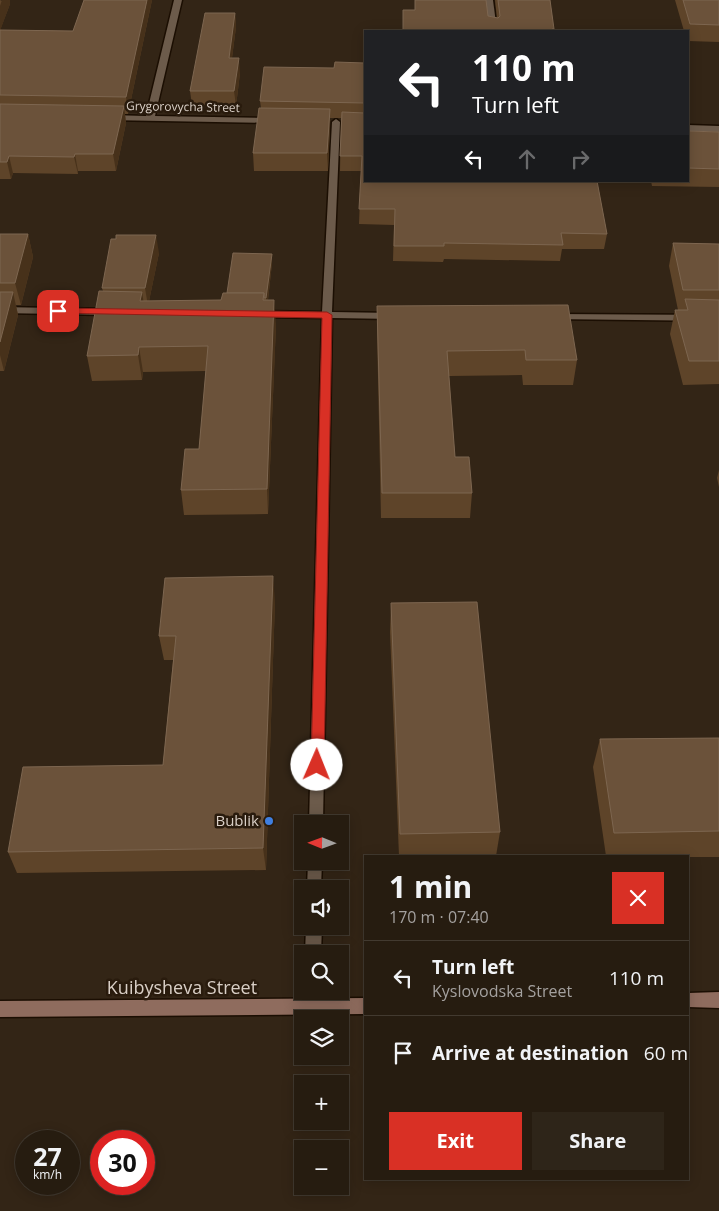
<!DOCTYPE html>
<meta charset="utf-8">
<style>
:root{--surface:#261c10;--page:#2e2519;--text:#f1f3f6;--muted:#a4a19f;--line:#423a30;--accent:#d93025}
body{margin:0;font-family:"Open Sans",sans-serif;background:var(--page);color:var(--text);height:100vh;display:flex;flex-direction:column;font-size:19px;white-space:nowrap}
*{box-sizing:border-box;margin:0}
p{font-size:16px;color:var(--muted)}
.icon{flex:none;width:28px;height:28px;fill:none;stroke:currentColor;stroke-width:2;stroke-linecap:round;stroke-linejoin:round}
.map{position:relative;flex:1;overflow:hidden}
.details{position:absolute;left:364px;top:855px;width:325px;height:325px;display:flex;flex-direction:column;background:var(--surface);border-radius:0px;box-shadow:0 2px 12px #0003,0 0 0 1px var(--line)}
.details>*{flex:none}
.guide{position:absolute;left:364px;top:30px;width:325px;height:152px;border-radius:0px;box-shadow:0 2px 12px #0003,0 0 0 1px var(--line);background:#202124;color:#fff;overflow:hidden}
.needle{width:32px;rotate:271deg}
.fabs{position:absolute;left:294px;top:815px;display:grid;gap:10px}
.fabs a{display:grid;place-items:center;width:55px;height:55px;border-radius:0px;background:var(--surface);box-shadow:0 2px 12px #0003,0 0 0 1px var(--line);font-size:25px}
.speed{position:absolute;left:15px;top:1130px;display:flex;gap:10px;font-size:25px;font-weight:700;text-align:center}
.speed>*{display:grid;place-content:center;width:65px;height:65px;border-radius:50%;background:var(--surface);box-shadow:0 2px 12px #0003,0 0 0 1px var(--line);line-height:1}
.speed small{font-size:12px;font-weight:400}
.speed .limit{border:8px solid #d22;background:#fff;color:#111}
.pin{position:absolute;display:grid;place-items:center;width:42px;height:42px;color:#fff;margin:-21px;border-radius:10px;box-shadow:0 2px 8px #0006}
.me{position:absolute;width:55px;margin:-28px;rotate:1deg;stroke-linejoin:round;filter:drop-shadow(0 0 4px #0008)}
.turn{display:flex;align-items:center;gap:18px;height:105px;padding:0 25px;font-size:22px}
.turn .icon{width:65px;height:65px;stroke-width:2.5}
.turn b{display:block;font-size:35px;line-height:42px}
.lanes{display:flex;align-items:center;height:48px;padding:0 25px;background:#0003;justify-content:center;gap:25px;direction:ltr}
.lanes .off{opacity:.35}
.round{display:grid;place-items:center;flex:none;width:52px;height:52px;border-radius:0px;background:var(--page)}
.overview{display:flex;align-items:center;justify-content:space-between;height:85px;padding:0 25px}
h1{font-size:30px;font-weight:700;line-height:38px}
.button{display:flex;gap:10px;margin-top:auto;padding:10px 25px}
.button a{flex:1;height:58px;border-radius:0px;background:var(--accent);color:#fff;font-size:20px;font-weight:700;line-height:58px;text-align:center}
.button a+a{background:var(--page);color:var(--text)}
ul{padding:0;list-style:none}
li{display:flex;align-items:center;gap:15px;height:75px;padding:0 25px;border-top:1px solid var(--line)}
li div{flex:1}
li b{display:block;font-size:19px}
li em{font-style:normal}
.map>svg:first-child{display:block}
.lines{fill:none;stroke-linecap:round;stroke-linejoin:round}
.minor-casing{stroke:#1b0e02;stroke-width:3}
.secondary-casing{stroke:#1b0e02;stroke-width:3}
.minor{fill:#6c5b4b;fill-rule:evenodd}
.secondary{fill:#8f6c5e;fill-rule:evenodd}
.wall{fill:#5e4429}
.shaded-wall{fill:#47311a}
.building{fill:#6b523a;stroke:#7d6650}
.route{fill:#d93025;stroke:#8d1f18}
.shop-dot{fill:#3f7fe0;stroke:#291b0d;stroke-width:2}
.labels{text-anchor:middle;stroke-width:5;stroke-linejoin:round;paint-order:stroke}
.far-street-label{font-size:12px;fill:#d9cfc6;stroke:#291b0d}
.poi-label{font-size:15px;fill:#d9cfc6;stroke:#291b0d;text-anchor:end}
.near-street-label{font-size:18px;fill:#d9cfc6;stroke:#291b0d}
</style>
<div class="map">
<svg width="719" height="1211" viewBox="0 0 719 1211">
<rect width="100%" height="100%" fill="#332516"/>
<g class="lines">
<g class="minor-casing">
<g id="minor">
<path d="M174 0H182L155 116 273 118 276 119V123L107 120 106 118 110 115 146 116Z"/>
<path d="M485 0H493L497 31H489Z"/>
<path d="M336 119 340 122 332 312 394 313 399 316 394 319 332 318 323 824H309L322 318 259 317 254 314 259 311 322 312 332 122Z"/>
<path d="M688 125 719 126V132L688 131Z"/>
<path d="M0 307 112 309 117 312 112 315 0 313Z"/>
<path d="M554 314 719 315V321L550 319 549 317Z"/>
<path d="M308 861H322L321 889H307Z"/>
<path d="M306 926H322L321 954H305Z"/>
<path d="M304 991H320V1007L318 1012 312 1015 306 1012 304 1007Z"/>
</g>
</g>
<g class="secondary-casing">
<g id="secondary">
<path d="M719 992V1008L688 1007V993Z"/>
<path d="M365 998V1014L0 1017V1001Z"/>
</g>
</g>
<use href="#minor" class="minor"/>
<use href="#secondary" class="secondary"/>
</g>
<g class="wall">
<path d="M0 0 10 4 0 30 73 31 84 0H152L128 114H125L126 123 116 171H78V174L13 173 11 179H0Z"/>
<path d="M495 0H550L554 31H403L488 16 497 18Z"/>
<path d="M675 0H719V42L688 41V31H684Z"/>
<path d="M235 13 236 27 232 58 240 73 236 106 192 105 190 91Z"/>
<path d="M365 63V181H597L607 234 604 249H562L560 261 444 259 443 262 393 261 394 225 359 224 361 171H340L341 118H330L328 171H254L253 153 261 108 260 101 334 68Z"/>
<path d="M688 131 719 132V187L652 186 651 181H688Z"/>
<path d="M0 234H28L33 257 21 305H16L18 315 4 371H0Z"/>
<path d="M673 243 719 244V384L683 385 670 334 675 310H678L669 266Z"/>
<path d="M159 253 149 301 221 300 227 293 272 263 268 300 276 325 268 514 184 515 181 490 199 449 206 371 143 372 142 380 92 381 87 356 103 291 102 288Z"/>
<path d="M377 306 577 360 573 385H523L522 375 449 376 455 457 472 493 470 518H381L377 331Z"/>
<path d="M719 470V487L717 478Z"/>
<path d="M275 601 266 870 17 873 8 852 163 765 173 660H164L159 636Z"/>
<path d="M391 603 500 832 496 856H399L390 632Z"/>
<path d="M719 738V857H688V856H606L593 767 600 739Z"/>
</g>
<g class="shaded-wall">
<path d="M2 0H10V4L0 31V6Z"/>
<path d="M147 0H152L128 114 126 97Z"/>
<path d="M235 13 236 27 230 72 229 58Z"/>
<path d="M239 58 240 73 236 106 234 91Z"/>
<path d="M124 106 126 123 116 171 113 154Z"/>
<path d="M330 109V127L328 171 327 153Z"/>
<path d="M75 154 78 171V174L74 157Z"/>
<path d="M9 156 13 173 11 179 7 162Z"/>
<path d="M28 234 33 257 21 305 15 283Z"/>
<path d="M156 235 159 253 148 306 145 288Z"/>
<path d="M272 254V263L267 308 266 298Z"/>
<path d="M13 292 18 315 4 371 0 355V342Z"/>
<path d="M142 292 146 317 140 301Z"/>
<path d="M274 300 276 325 268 514 267 489Z"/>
<path d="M139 347 143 372 142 380 138 355Z"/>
<path d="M273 576 275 601 266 870 263 848Z"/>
</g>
<g class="building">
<path d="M84 0H147L126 97 0 95V30L73 31Z"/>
<path d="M415 0H486L488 16 498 18 500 16 498 0H550L554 29H552V31H403V10H415Z"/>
<path d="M683 0H719V25L690 24Z"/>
<path d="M205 13H235L229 58H239L234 91H190Z"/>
<path d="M335 62 365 63V103L260 101 264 67 334 68Z"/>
<path d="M0 104 124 106 113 154H75L74 157 9 156 7 162H0Z"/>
<path d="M259 108 330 109 327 153H253Z"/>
<path d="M342 112 365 113V181H597L607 234 561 233 563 245 444 243V246H394L395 209H359L362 156H340Z"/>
<path d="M688 131 719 132V169L688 168Z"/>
<path d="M0 234H28L15 283H0Z"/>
<path d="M116 235H156L145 288H102L111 239H116Z"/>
<path d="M673 243 719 244V290H683Z"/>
<path d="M233 253 272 254 266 298H264V293H227Z"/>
<path d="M99 291 142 292 140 301 221 300 223 293H264L263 300H274L267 489 181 490 185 449H199L208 346 139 347 138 355 87 356Z"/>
<path d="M0 292H13L0 342Z"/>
<path d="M685 299 719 300V361H689L675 310H688Z"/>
<path d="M568 305 577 360H526L525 350 447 351 455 457H469L472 493H382L377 306Z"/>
<path d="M273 576 263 848 8 852 23 767 163 765 176 636H159L165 578Z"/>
<path d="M477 602 500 832 400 834 391 603Z"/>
<path d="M719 738V831L614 833 600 739Z"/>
</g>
<path class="route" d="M58 308 327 312 332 315 324 765 322 769 317 770 313 769 311 765 322 318 54 313 53 311Z"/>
<circle class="shop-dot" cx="269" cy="821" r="5"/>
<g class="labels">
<g class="far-street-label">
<text transform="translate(183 107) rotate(1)" y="4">Grygorovycha Street</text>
</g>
<g class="poi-label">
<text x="259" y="826">Bublik</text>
</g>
<g class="near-street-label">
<text x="182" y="994">Kuibysheva Street</text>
</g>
</g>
</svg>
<div class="fabs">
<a><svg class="needle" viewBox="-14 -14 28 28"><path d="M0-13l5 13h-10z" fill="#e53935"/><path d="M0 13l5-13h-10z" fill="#a4a19f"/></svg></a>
<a><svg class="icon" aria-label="sound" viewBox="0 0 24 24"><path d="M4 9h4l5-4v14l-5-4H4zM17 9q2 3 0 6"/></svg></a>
<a><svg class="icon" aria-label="search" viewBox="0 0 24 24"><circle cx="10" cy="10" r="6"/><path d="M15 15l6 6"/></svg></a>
<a><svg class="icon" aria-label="layers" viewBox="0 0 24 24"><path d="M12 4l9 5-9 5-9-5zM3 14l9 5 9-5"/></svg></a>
<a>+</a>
<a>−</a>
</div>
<div class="speed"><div>27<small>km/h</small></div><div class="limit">30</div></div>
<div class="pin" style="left:58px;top:311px;background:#d93025"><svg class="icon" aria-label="arrive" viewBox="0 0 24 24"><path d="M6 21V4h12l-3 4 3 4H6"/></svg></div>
<svg class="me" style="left:317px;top:765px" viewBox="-20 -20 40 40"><circle r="19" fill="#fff"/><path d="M0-13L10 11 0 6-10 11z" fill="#d93025"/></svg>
<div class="guide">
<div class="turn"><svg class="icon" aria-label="left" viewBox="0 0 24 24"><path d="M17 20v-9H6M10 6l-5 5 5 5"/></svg><div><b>110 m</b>Turn left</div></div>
<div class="lanes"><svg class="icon" aria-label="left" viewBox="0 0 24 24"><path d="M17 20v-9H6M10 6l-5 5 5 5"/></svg><svg class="icon off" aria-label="ahead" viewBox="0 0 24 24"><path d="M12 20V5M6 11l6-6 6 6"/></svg><svg class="icon off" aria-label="right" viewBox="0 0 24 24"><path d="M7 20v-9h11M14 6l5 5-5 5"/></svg></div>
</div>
<section class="details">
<div class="overview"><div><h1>1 min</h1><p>170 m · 07:40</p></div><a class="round" style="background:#d93025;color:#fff"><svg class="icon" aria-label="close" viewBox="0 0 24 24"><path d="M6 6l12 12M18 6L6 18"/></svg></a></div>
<ul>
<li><svg class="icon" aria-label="left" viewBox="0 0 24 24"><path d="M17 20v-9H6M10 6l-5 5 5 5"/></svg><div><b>Turn left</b><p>Kyslovodska Street</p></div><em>110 m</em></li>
<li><svg class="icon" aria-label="arrive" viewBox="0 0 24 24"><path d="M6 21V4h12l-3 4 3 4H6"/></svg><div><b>Arrive at destination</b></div><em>60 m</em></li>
</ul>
<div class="button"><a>Exit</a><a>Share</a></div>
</section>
</div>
